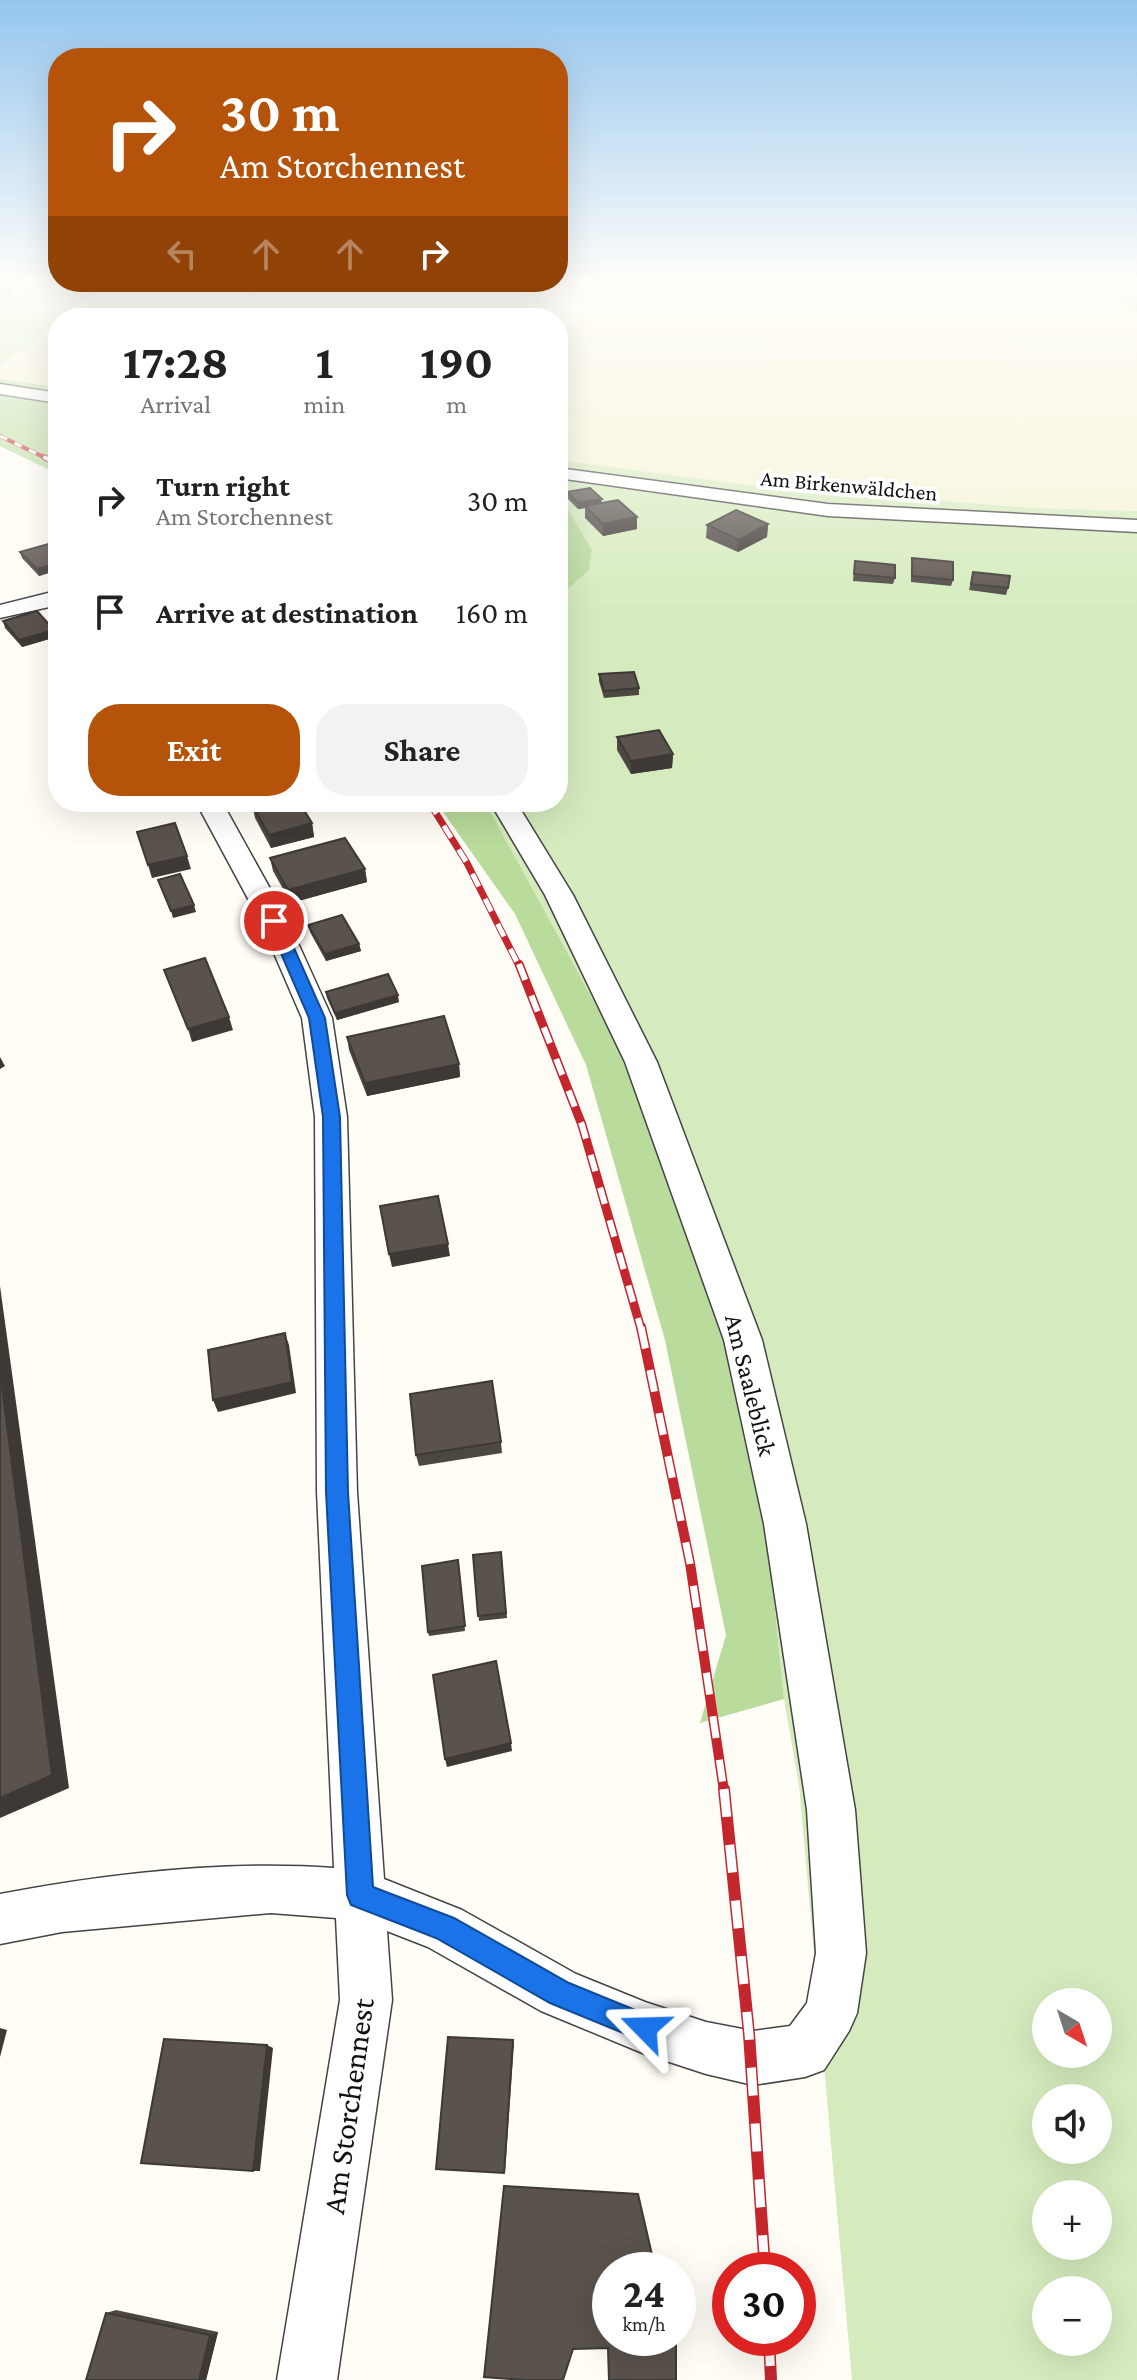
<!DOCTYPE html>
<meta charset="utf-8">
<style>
:root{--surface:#fff;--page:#f2f2f2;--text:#222;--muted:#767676;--accent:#b45309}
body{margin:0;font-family:"Crimson Pro",serif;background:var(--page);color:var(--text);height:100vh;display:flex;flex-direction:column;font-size:30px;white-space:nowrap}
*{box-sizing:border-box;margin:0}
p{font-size:26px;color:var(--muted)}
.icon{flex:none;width:44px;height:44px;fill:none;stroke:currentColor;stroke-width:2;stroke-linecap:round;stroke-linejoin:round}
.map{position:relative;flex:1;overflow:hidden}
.side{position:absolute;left:48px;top:308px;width:520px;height:504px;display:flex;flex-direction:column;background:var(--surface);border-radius:32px;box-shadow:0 8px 32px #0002}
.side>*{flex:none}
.hud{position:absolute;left:48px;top:48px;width:520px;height:244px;border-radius:32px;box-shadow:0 8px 32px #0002;background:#b45309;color:#fff;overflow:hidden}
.needle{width:52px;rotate:141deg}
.controls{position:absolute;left:1032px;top:1988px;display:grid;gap:16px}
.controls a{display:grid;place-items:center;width:80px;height:80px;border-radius:50%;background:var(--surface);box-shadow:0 8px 32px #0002;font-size:40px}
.speed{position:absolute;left:592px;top:2252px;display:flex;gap:16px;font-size:40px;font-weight:700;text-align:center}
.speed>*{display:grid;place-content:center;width:104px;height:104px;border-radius:50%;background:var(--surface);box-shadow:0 8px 32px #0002;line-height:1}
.speed small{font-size:20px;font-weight:400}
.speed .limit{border:12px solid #d22;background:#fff;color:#111}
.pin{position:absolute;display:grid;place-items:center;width:68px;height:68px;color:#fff;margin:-34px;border:4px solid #fff;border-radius:50%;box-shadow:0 2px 8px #0007}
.me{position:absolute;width:88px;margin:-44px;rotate:292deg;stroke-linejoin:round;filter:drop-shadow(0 0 6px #0008)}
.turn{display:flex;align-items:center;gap:28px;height:168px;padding:0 40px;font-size:36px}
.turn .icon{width:104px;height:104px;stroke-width:2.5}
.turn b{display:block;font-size:56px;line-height:68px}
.lanes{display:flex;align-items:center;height:76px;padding:0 40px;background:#0003;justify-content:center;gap:40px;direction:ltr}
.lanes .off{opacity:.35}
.eta{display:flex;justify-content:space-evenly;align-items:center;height:136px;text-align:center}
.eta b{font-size:48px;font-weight:700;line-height:56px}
.button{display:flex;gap:16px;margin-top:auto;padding:16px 40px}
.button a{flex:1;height:92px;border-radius:32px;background:var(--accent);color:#fff;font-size:32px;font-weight:700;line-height:92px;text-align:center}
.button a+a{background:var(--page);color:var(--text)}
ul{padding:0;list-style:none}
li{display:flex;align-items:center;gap:24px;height:112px;padding:0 40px}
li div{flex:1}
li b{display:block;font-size:30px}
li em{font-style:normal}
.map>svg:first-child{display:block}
.farmland{fill:#f6f3d4}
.green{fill:#d5ebbd;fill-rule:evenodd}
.forest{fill:#b9dc9c}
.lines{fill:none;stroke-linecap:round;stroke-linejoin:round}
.street-casing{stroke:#444;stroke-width:3}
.street{fill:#fff;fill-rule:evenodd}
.rail-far5-casing{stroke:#c4262e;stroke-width:4}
.rail-far4-casing{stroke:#c4262e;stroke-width:6}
.rail-far3-casing{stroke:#c4262e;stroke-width:7}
.rail-far2-casing{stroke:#c4262e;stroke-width:9}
.rail-far1-casing{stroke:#c4262e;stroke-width:10}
.rail-casing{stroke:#c4262e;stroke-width:12}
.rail-far5{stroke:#fff;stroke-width:3;stroke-dasharray:8;stroke-linecap:butt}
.rail-far4{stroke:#fff;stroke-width:4;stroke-dasharray:11;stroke-linecap:butt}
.rail-far3{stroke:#fff;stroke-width:5;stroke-dasharray:14;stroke-linecap:butt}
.rail-far2{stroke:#fff;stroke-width:6;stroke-dasharray:17;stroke-linecap:butt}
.rail-far1{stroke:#fff;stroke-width:7;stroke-dasharray:22;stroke-linecap:butt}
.rail{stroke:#fff;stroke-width:9;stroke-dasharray:28;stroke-linecap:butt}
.wall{fill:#4d4742}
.shaded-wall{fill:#3f3936}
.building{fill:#5a524d;stroke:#3f3936;stroke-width:2}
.route{fill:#1a73e8;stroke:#114b97;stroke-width:2}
.labels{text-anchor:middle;stroke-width:8;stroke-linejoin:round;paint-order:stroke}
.far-street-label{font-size:22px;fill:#111;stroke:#fff}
.street-label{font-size:26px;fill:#111;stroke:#fff}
.near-street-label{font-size:32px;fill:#111;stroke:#fff}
</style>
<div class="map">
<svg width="1137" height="2380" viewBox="0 0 1137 2380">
<rect width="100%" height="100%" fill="#fffdf5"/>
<g class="farmland">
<path d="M105 283H1085L1137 313V511L1035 508 770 488 558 460V318H61Z"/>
<path d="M58 320V387L0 379V366Z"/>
</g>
<g class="green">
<path d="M0 283H105L0 366Z"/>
<path d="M558 460 770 488 1035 508 1137 511V2380H852L799 1785 784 1699 769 1549 725 1341 684 1218 614 1038 485 802H558V598L589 570 592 550 558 492ZM1046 2002H1098V2054H1046ZM1046 2098H1098V2150H1046ZM1046 2194H1098V2246H1046ZM1046 2290H1098V2342H1046Z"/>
</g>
<g class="forest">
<path d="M1085 283H1137V313Z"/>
<path d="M0 379 58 387V474L0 446Z"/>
<path d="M558 492 592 550 589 570 558 598Z"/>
<path d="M436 802H485L614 1038 684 1218 725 1341 769 1549 784 1699 700 1723 726 1635 665 1340 586 1065 515 914Z"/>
</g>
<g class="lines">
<g class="street-casing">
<g id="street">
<path d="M0 384 58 393V403L0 394Z"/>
<path d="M558 468 828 504 1137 520V532L828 516 558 478Z"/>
<path d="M52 592 58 593V605L0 618V605Z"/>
<path d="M196 802H222L288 921 332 1018 347 1117 357 1492 384 1879 462 1910 576 1974 645 2002 706 2022 753 2031 790 2026 807 2003 816 1953 807 1810 764 1524 724 1340 625 1062 545 895 490 802H516L573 895 657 1062 762 1340 806 1524 855 1810 866 1953 857 2013 849 2031 824 2070 805 2077 753 2085 706 2074 645 2054 541 2011 428 1947 387 1931 392 2000 337 2380H277L340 2000 336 1918 271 1913 62 1932 0 1944V1894C106 1874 227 1860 334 1868L317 1492 315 1117 302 1018 260 921Z"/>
</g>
</g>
<use href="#street" class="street"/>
<g class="rail-far5-casing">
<path id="rail-far5" d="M0 436 48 459"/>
</g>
<g class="rail-far4-casing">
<path id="rail-far4" d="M44 457 58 464"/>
</g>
<g class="rail-far3-casing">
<path id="rail-far3" d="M429 802 467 863 519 966"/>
</g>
<g class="rail-far2-casing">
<path id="rail-far2" d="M519 964 582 1125 641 1329"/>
</g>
<g class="rail-far1-casing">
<path id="rail-far1" d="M641 1327 690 1563 724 1791"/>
</g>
<g class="rail-casing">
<g id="rail">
<path d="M724 1789 749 2034 765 2270"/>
<path d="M769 2338 771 2380"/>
</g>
</g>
<use href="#rail-far5" class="rail-far5"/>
<use href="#rail-far4" class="rail-far4"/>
<use href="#rail-far3" class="rail-far3"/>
<use href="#rail-far2" class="rail-far2"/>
<use href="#rail-far1" class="rail-far1"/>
<use href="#rail" class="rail"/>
</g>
<g class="wall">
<path d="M0 287 16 289 10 295 0 294Z"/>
<path d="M567 492 601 503 637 517V529L603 536 585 518V508L578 509 567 498Z"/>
<path d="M768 524 767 537 738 552 706 538 707 525Z"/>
<path d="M20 552 58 554V570L39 576 22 558Z"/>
<path d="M912 558 953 580 951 586 911 582V565Z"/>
<path d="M855 561 895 578 893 584 853 581Z"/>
<path d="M973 572 1008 588 1006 595 969 590Z"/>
<path d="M3 621 56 637 22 647 5 628Z"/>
<path d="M599 674 639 688V695L604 698 599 681Z"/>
<path d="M617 737 673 754 672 768 631 774 617 750Z"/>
<path d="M252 804 312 823 314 837 271 848 255 818Z"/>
<path d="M270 858 365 869 367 882 291 903 273 871Z"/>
<path d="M308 925 359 944 361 951 326 961 310 932Z"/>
<path d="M326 992 399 1002 337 1020 327 998Z"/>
<path d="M347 1037 459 1064 460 1077 367 1096 349 1050Z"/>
<path d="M501 1442 502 1453 419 1466 416 1455Z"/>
<path d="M501 1552 507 1618 479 1621 473 1555Z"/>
<path d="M458 1560 465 1631 429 1636 428 1632Z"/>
<path d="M116 2310 218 2332 206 2380 106 2313Z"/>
</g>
<g class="shaded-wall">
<path d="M15 284 16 289 10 295 8 289Z"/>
<path d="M602 499 601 505 585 506V508L578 509V503Z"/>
<path d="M637 517V529L603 536V524Z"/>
<path d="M768 524 767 537 738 552 739 540Z"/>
<path d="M58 563V570L39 576 37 569Z"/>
<path d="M54 630 56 637 22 647 19 640Z"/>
<path d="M673 754 672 768 631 774V761Z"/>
<path d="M312 823 314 837 271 848 269 835Z"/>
<path d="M187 856 191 869 152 878 148 865Z"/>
<path d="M365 869 367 882 291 903 288 890Z"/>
<path d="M194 905 196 912 173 918 171 911Z"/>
<path d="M359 944 361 951 326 961 325 954Z"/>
<path d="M398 995 399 1002 337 1020 335 1013Z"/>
<path d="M229 1017 233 1030 192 1042 188 1029Z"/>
<path d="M0 1057 5 1066 0 1069Z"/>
<path d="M459 1064 460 1077 367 1096 365 1083Z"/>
<path d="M448 1244 450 1256 392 1267 389 1254Z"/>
<path d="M0 1286 69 1788 0 1818Z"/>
<path d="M285 1333 289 1345 296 1393 218 1412 213 1400Z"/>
<path d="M511 1743 512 1751 447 1767 445 1759Z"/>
<path d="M0 2028 7 2030 0 2057Z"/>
<path d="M513 2040 514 2043 505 2173H504Z"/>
<path d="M267 2045 273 2048 260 2171H253Z"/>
<path d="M218 2332 206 2380H199L210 2335Z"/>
</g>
<g class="building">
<path d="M4 283 15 284 8 289H0V287Z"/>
<path d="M590 488 602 499 578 503 567 492Z"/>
<path d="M618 500 637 517 603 524 585 506Z"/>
<path d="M736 510 768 524 739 540 707 525Z"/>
<path d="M48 544 58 554V563L37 569 20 552Z"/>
<path d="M912 558 953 562V580L912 576Z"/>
<path d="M855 561 895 565V578L854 574Z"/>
<path d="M973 572 1010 576 1008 588 971 584Z"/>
<path d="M37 611 54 630 19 640 3 621Z"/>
<path d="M634 672 639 688 604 691 599 674Z"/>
<path d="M659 730 673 754 631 761 617 737Z"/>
<path d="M261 802H299L312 823 269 835 252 804Z"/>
<path d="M175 823 187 856 148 865 137 832Z"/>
<path d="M345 838 365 869 288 890 270 858Z"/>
<path d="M180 874 194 905 171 911 158 880Z"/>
<path d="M342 915 359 944 325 954 308 925Z"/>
<path d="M205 958 229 1017 188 1029 164 970Z"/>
<path d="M388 974 398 995 335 1013 326 992Z"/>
<path d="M444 1016 459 1064 365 1083 347 1037Z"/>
<path d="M438 1196 448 1244 389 1254 380 1206Z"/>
<path d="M285 1333 292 1382 213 1400 208 1350Z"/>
<path d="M0 1371 52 1775 0 1798Z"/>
<path d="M492 1381 501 1442 416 1455 410 1394Z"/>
<path d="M501 1552 506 1613 478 1616 473 1555Z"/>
<path d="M458 1560 465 1626 428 1632 422 1566Z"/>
<path d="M496 1661 511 1743 445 1759 433 1675Z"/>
<path d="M448 2037 513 2040 504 2173 436 2169Z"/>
<path d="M164 2039 267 2045 253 2171 141 2163Z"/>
<path d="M504 2186 638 2194 653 2259 673 2270H610V2338H676V2380H609L608 2348 573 2349 563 2380H524L484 2377Z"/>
<path d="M106 2313 210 2335 199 2380H86Z"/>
</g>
<linearGradient id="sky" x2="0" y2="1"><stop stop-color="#95c6ee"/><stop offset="0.46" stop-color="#fffefa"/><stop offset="1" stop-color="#fffefa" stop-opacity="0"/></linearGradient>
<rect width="1137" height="616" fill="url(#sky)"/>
<path class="route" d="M274 916 282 921 325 1018 340 1117 348 1492 373 1887 454 1918 569 1983 655 2018 659 2028 655 2038 645 2042 550 2003 436 1938 351 1905 347 1895 326 1492 323 1117 309 1018 267 921Z"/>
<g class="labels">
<g class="far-street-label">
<text transform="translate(849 485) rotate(5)" y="8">Am Birkenwäldchen</text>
</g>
<g class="street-label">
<text transform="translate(751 1385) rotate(76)" y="9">Am Saaleblick</text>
</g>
<g class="near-street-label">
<text transform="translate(348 2106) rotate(-82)" y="11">Am Storchennest</text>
</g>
</g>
</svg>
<div class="controls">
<a><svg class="needle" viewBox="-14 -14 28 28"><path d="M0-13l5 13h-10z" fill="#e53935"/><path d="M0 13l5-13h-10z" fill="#767676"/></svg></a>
<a><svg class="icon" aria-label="sound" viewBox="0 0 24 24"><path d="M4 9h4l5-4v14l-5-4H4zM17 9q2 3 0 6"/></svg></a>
<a>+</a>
<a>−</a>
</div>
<div class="speed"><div>24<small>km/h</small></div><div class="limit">30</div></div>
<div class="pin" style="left:274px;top:921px;background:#d93025"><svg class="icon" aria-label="arrive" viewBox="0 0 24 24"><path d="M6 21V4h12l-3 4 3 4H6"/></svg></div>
<svg class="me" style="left:645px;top:2028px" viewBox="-20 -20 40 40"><path d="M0-17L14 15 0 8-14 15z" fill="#1a73e8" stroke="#fff" stroke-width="4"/></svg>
<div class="hud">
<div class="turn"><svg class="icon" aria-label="right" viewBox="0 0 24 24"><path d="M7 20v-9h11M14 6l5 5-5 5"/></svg><div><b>30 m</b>Am Storchennest</div></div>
<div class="lanes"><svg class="icon off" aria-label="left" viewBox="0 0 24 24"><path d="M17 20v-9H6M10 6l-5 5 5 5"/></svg><svg class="icon off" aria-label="ahead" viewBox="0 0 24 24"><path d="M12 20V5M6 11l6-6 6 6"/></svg><svg class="icon off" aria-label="ahead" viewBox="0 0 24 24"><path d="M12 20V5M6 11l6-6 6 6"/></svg><svg class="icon" aria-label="right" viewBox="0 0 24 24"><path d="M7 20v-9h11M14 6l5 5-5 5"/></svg></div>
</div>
<section class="side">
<div class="eta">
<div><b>17:28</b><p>Arrival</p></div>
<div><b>1</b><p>min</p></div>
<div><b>190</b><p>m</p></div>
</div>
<ul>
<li><svg class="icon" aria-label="right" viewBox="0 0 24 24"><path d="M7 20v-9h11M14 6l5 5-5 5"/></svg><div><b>Turn right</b><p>Am Storchennest</p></div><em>30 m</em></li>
<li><svg class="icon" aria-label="arrive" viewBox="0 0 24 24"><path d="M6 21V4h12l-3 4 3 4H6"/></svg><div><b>Arrive at destination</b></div><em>160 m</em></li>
</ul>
<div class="button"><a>Exit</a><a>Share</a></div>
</section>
</div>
